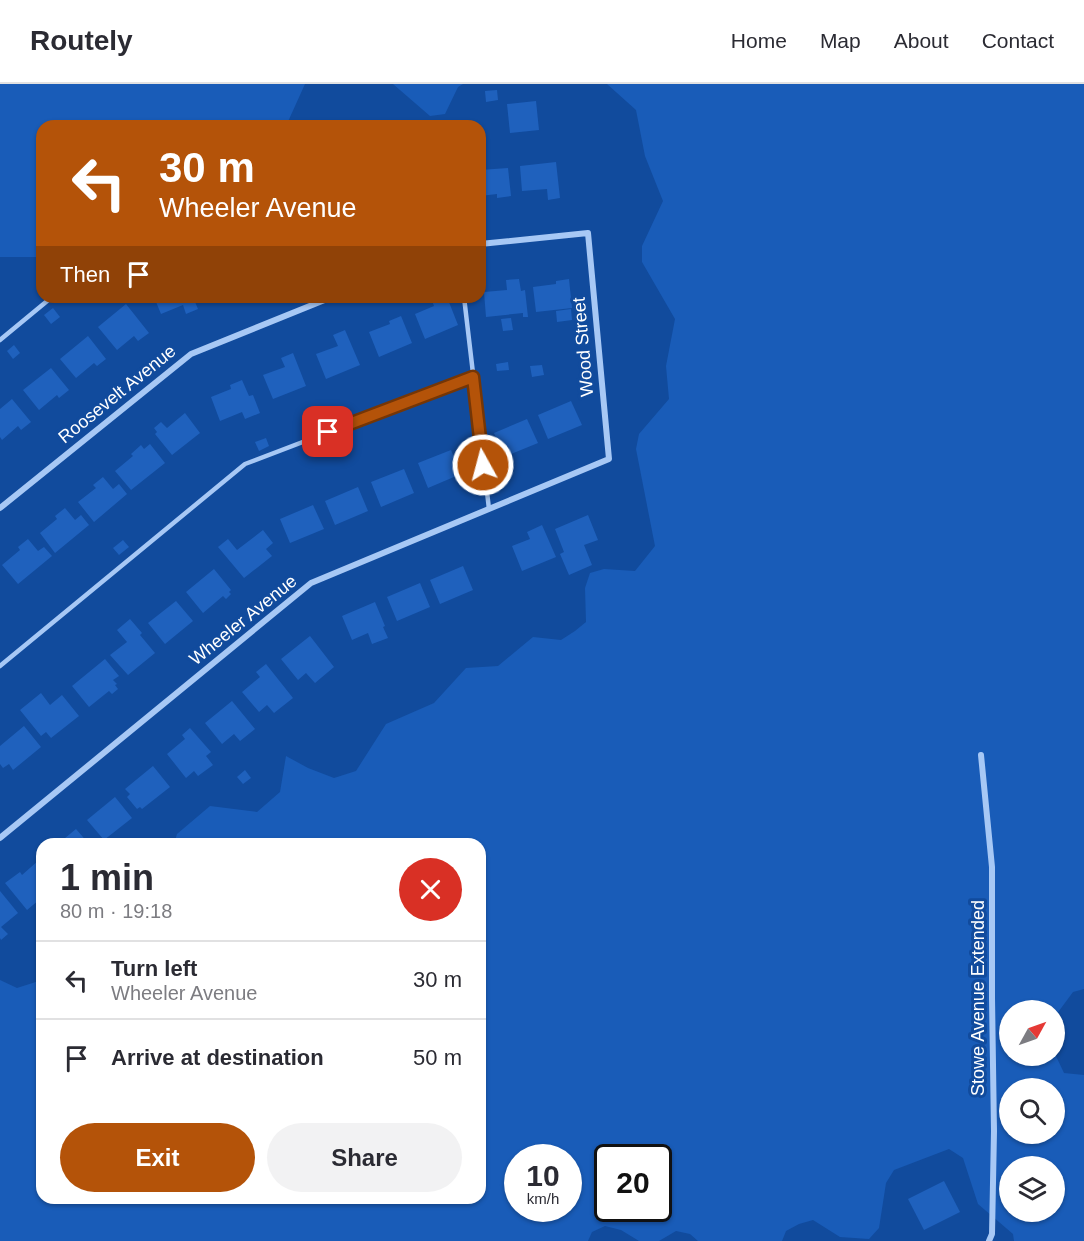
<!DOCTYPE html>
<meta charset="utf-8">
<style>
:root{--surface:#fff;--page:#f2f2f3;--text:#2b2b33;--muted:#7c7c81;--line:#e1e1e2;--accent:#b45309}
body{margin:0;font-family:Helvetica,sans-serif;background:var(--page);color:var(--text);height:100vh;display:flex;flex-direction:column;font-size:22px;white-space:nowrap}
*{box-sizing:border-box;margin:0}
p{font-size:20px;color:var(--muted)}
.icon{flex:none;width:33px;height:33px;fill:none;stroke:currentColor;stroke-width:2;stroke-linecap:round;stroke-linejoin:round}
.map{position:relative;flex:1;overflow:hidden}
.drawer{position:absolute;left:36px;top:754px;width:450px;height:366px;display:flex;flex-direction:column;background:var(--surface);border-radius:18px;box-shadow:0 2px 4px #0004}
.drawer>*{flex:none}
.top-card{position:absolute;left:36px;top:36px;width:450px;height:183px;border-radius:18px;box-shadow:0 2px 4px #0004;background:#b45309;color:#fff;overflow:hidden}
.needle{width:39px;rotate:50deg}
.tools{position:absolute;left:999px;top:916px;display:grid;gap:12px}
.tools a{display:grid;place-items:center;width:66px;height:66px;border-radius:50%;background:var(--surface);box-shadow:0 2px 4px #0004;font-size:30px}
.speed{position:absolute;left:504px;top:1060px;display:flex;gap:12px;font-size:30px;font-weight:700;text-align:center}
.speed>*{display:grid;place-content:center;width:78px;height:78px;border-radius:50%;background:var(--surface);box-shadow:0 2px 4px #0004;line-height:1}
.speed small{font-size:15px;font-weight:400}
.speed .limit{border:3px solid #111;border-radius:9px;background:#fff;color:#111}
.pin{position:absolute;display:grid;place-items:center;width:51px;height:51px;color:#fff;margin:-26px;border-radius:12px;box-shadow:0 3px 9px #0006}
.me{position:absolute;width:66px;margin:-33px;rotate:353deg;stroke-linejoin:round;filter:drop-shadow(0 0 4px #0008)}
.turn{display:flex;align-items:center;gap:21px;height:126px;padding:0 24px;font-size:27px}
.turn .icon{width:78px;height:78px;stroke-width:2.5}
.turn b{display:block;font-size:42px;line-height:51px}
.then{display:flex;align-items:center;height:57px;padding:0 24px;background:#0003;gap:12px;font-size:22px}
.round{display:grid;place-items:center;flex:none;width:63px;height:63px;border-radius:32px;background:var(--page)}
.summary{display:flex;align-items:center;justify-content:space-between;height:102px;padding:0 24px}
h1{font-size:36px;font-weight:700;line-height:45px}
.cta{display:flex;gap:12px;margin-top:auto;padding:12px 24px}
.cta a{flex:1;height:69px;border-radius:36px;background:var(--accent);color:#fff;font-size:24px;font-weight:700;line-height:69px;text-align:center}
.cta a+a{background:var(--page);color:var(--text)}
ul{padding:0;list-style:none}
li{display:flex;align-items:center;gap:18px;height:78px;padding:0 24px;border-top:2px solid var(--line)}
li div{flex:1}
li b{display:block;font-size:22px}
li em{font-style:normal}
header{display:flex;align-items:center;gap:36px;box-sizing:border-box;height:84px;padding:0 30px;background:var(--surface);border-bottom:2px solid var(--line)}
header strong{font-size:28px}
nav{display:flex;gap:33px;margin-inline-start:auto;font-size:21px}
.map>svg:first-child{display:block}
.green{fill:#195cb8;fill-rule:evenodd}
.building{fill:#1f61bd}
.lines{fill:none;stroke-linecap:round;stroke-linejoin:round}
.lane{stroke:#a7c8f5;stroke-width:4.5}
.street{stroke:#a7c8f5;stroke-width:6}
.route-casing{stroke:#753606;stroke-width:15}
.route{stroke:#b45309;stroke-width:10}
.labels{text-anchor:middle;stroke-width:6;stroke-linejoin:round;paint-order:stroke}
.street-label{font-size:18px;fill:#fff;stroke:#114b9d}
</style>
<header>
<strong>Routely</strong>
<nav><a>Home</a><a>Map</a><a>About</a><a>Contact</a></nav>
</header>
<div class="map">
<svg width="1084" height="1157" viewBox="0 0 1084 1157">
<rect width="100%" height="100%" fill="#114b9d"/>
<g class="green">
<path d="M0 0H305L286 42H42V173H0Z"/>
<path d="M393 0H463L458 3 445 30 430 32Z"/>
<path d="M607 0H1084V905L1073 908 1056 931 1055 939 1054 927H1010V972H1054L1055 970 1064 989 1084 991V1157H1014L1013 1150 978 1120 963 1074 949 1065 894 1086 886 1099 879 1144 869 1155 840 1153 813 1136 799 1140 786 1147 782 1157H698L690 1150 676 1147 659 1157H639L621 1146 605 1142 592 1148 588 1157H0V896L17 904 42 896V1114H480V760H174L177 750 210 722 257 728 280 708 286 672 308 684 334 694 356 687 386 640 434 619 466 584 498 582 533 553 561 556 575 547 586 538 585 504 590 489 604 485 635 487 655 462 636 365 639 350 669 315 666 282 675 235 642 178V162L663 117 645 72 636 26ZM1010 1005H1054V1050H1010ZM518 1074H568V1125H518ZM608 1074H658V1125H608ZM1010 1083H1054V1128H1010Z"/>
</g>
<g class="building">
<path d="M497 6 498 16 486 18 485 7Z"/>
<path d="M536 17 539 46 510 49 507 20Z"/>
<path d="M556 78 560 114 548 116 547 105 522 107 520 82Z"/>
<path d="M508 84 511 112 497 114V110L480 112V86Z"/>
<path d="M519 195 521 207 525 206 528 233H523V229L486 233 484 208 507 206 506 196Z"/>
<path d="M569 195 572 224 536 228 533 203 556 200V197Z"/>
<path d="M154 213H193L198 225 186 230 183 221 161 230Z"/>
<path d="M433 213H447L458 241 425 255 415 230 434 222 431 214Z"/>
<path d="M126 220 149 249 138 257 134 252 117 266 98 243Z"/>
<path d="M53 224 60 233 51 240 44 231Z"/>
<path d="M571 225 572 236 557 238 556 227Z"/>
<path d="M401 232 412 259 379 273 369 248 390 240 389 237Z"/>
<path d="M511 234 513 246 503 247 501 235Z"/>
<path d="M345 246 360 281 326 295 316 270 338 262 333 251Z"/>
<path d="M88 252 106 275 97 282 94 279 76 294 60 275Z"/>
<path d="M14 261 20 269 13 275 7 267Z"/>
<path d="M293 269 306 302 273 315 263 291 285 283 281 274Z"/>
<path d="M508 278 509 286 497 287 496 280Z"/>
<path d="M542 281 544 291 532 293 530 282Z"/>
<path d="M51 284 69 306 59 314 57 311 39 326 23 306Z"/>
<path d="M242 296 249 312 253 311 260 329 245 335 242 328 220 337 211 313 231 305 230 301Z"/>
<path d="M12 315 31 338 21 346 18 342 2 356 0 353V325Z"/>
<path d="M571 317 582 341 548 355 538 331Z"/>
<path d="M185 329 200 349 172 371 155 350 157 348 154 344 161 338 167 344Z"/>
<path d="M527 335 538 359 504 373 494 349Z"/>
<path d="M266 354 269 362 259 367 255 358Z"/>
<path d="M150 360 165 379 131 406 115 387 133 372 131 370 141 361 144 365Z"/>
<path d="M451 366 461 390 428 404 418 379Z"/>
<path d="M404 385 414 409 381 423 371 398Z"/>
<path d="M103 393 113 405 119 400 127 410 94 438 78 418 96 404 93 401Z"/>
<path d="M358 403 368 427 335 441 325 417Z"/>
<path d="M313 421 324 445 290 459 280 435Z"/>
<path d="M65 424 75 436 81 431 89 441 55 469 40 449 57 435 55 432Z"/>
<path d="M588 431 598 456 584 461 592 481 569 491 560 470 564 468 555 445Z"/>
<path d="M542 441 556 473 522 487 512 462 530 455 527 448Z"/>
<path d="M263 446 273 459 266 465 272 472 244 494 218 463 228 455 237 466Z"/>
<path d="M28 455 38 467 44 463 52 472 18 500 2 481 20 466 18 463Z"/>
<path d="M123 456 129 463 119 471 113 464Z"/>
<path d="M463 482 473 506 440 520 430 496Z"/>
<path d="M214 485 231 506 229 508 231 510 226 515 223 512 203 529 186 508Z"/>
<path d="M420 499 430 523 397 537 387 513Z"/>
<path d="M176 517 193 537 165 560 148 539Z"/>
<path d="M375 518 385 542 383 543 388 554 372 560 368 549 352 556 342 532Z"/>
<path d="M130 535 142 549 140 551 155 569 128 591 110 571 127 558 117 546Z"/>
<path d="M310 552 334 583 315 599 306 589 298 596 281 575Z"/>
<path d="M105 575 119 592 113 596 117 600 115 601 118 605 112 610 109 607 89 623 72 602Z"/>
<path d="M266 580 293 614 274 629 267 621 259 628 242 608 260 593 256 588Z"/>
<path d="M41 609 50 621 62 611 79 632 51 654 46 648 41 652 20 626Z"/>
<path d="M232 617 255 645 240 657 234 650 222 660 205 639Z"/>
<path d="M24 642 41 663 13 686 9 680 3 684 0 680V662Z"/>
<path d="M190 644 211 668 206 672 213 681 198 692 194 687 186 694 167 670 185 655 182 651Z"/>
<path d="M153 682 170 703 142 725 140 723 137 725 127 713 130 710 125 705Z"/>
<path d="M245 686 251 694 243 700 237 693Z"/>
<path d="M115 713 132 734 104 756 87 736Z"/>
<path d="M76 745 89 760H46L54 754 59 759Z"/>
<path d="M39 776 42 780V820L39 816 27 826 5 799 20 788 22 791Z"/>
<path d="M0 807 18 829 1 843 8 850 1 856 0 854Z"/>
<path d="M944 1097 960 1128 924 1146 908 1115Z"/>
</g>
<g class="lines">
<g class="lane">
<path d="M464 213 489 425"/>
<path d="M0 256 52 213"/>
<path d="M0 582 245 380 473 293"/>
</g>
<g class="street">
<path d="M0 424 191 270 332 213"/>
<path d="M981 671 992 783V914L994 1047 992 1150 989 1157"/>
<path d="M0 754 311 499 609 375 588 149 480 160"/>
</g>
</g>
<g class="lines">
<g class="route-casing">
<path id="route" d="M328 348 473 293 483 381"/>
</g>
<use href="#route" class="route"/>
</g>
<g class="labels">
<g class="street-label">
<text transform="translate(583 263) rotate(-95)" y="6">Wood Street</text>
<text transform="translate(117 310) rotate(-39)" y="6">Roosevelt Avenue</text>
<text transform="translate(243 536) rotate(-39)" y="6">Wheeler Avenue</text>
<text transform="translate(978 914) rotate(-90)" y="6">Stowe Avenue Extended</text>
</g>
</g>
</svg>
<div class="tools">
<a><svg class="needle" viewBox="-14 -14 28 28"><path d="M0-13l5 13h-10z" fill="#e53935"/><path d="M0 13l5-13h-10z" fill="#7c7c81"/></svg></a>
<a><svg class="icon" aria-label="search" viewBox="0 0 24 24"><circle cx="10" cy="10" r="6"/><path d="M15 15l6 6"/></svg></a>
<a><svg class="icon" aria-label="layers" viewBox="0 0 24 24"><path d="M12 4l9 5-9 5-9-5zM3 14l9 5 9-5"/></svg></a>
</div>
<div class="speed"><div>10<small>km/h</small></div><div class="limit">20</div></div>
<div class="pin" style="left:328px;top:348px;background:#d93025"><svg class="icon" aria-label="arrive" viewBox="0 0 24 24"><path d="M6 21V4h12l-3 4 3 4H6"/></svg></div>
<svg class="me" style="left:483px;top:381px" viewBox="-20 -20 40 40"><circle r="17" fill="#b45309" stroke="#fff" stroke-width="3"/><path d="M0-11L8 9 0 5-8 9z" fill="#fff"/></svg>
<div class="top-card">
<div class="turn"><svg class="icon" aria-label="left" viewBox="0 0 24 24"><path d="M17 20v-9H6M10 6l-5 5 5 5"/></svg><div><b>30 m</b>Wheeler Avenue</div></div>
<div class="then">Then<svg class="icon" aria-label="arrive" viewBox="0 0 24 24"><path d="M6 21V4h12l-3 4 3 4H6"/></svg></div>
</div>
<section class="drawer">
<div class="summary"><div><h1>1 min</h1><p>80 m · 19:18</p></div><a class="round" style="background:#d93025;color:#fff"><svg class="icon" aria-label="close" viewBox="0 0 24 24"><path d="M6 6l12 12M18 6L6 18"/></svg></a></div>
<ul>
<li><svg class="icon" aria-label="left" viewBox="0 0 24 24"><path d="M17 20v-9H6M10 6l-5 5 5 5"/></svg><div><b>Turn left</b><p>Wheeler Avenue</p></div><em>30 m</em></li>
<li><svg class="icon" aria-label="arrive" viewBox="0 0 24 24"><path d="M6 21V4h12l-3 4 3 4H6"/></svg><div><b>Arrive at destination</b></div><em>50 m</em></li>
</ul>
<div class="cta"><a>Exit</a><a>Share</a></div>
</section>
</div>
